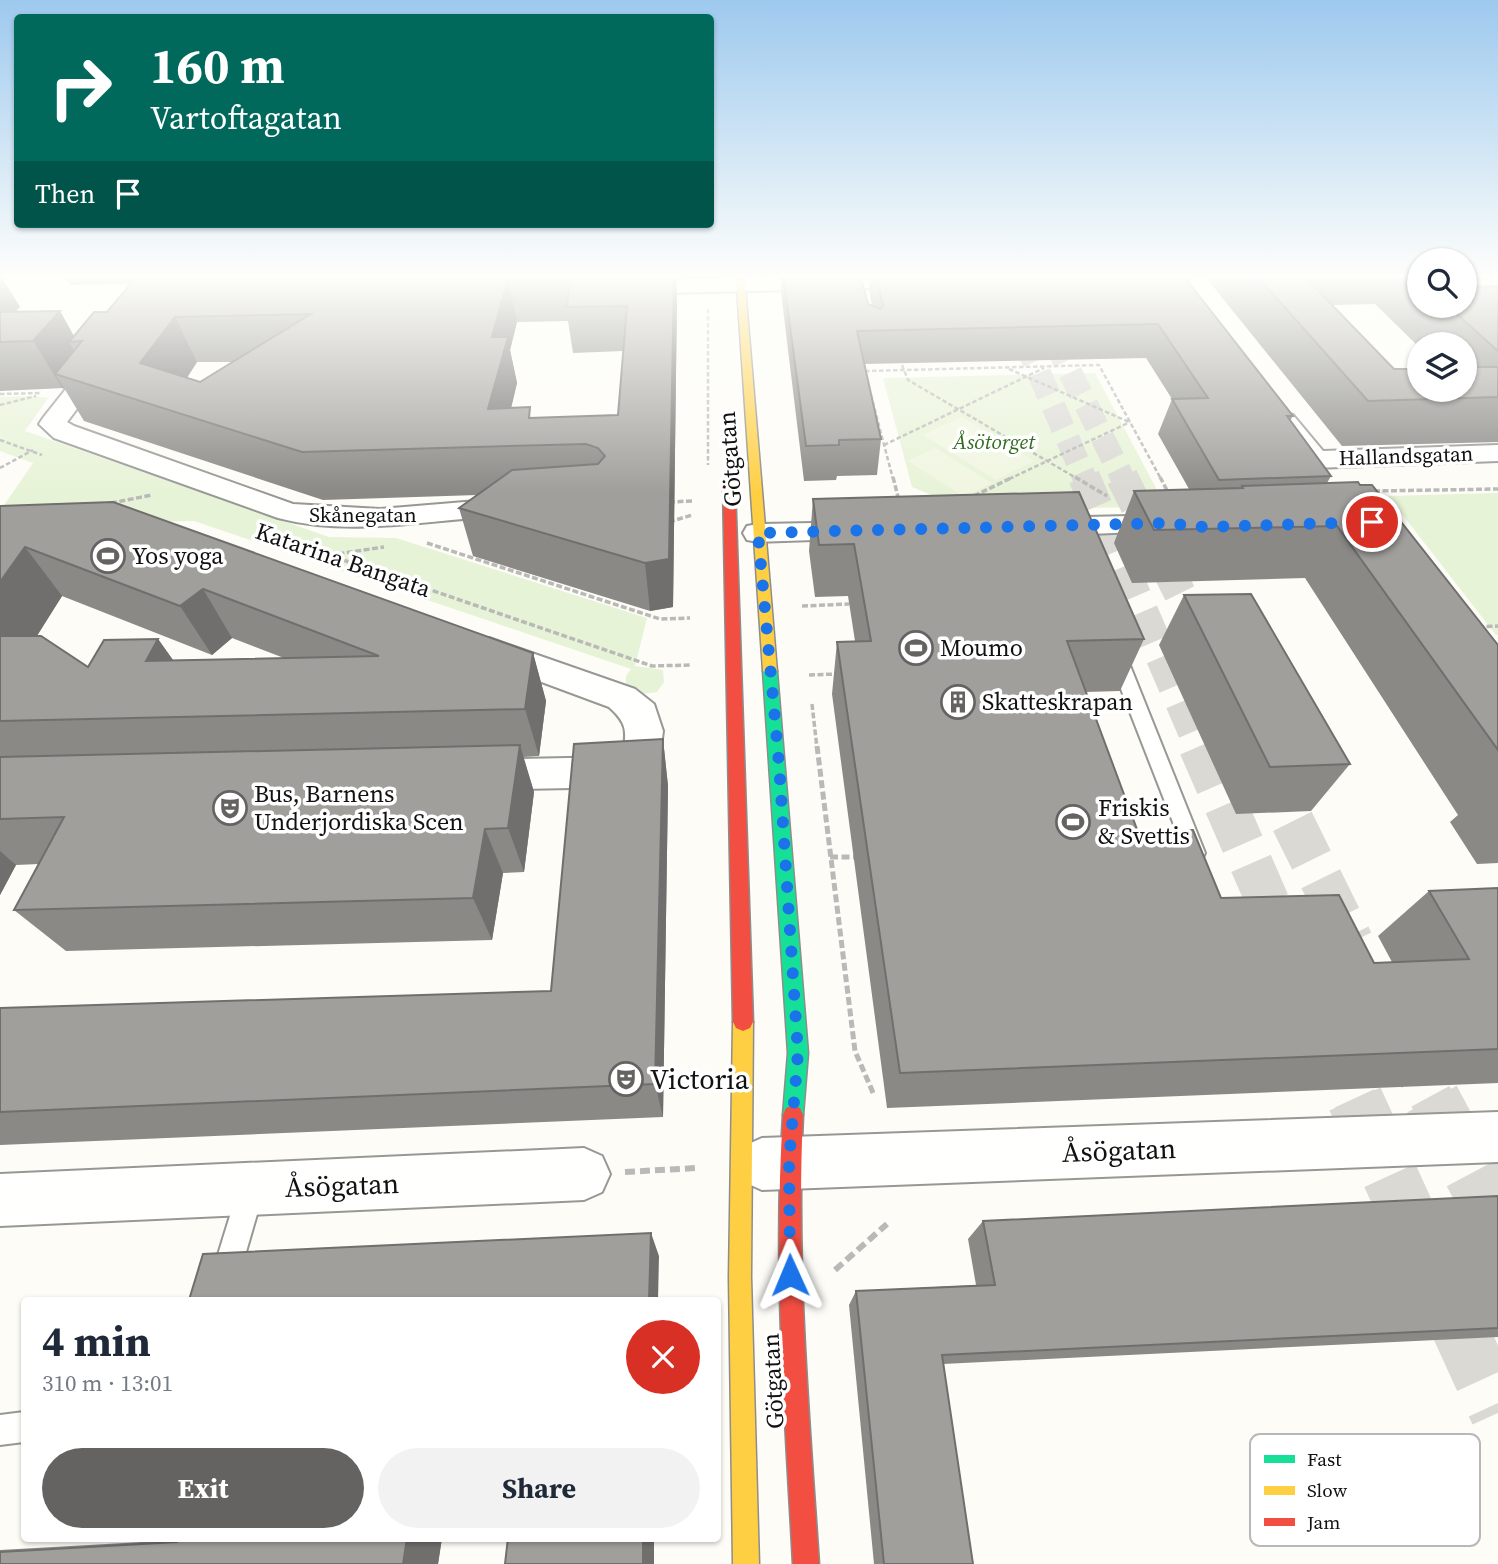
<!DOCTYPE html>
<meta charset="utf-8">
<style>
:root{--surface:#fff;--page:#f2f2f3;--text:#1f2937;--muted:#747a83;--accent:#646362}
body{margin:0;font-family:"Source Serif 4",serif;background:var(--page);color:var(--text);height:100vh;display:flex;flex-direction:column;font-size:26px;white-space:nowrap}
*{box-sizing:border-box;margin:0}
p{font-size:23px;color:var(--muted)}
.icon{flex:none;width:38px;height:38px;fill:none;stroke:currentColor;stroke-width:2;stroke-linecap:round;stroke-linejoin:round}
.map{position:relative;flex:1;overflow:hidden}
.sheet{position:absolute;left:21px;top:1297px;width:700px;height:245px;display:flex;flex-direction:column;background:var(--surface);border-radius:7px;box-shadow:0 2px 5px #0004}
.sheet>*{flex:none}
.banner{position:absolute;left:14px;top:14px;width:700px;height:214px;border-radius:7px;box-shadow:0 2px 5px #0004;background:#00695c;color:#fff;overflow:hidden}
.tools{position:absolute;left:1407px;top:248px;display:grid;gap:14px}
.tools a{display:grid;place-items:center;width:70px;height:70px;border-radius:50%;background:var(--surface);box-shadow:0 2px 5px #0004;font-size:35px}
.pin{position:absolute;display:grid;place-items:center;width:60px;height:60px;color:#fff;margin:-30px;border:4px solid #fff;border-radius:50%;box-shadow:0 2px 7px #0007}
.me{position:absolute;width:77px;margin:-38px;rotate:359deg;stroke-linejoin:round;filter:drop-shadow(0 0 5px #0008)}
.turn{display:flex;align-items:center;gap:24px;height:147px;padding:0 21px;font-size:32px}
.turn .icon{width:91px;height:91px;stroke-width:2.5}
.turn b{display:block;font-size:49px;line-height:60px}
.then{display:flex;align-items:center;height:66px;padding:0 21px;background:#0003;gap:14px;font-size:26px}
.round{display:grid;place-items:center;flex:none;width:74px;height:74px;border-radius:37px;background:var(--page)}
.summary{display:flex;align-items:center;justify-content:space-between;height:119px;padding:0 21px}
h1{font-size:42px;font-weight:700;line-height:52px}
.action{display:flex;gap:14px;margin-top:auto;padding:14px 21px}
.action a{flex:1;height:80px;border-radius:42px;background:var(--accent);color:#fff;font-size:28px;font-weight:700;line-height:80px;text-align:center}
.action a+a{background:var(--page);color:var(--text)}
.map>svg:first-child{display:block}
.green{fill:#e7f3d7}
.pitch{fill:#f0f6e1}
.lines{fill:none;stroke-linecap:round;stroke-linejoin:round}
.highway-tunnel-far3{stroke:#dad9d4;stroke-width:24;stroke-dasharray:24 12;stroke-linecap:butt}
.highway-tunnel-far2{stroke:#dad9d4;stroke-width:32;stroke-dasharray:32 17;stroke-linecap:butt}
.highway-tunnel-far1{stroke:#dad9d4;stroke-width:43;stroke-dasharray:43 21;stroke-linecap:butt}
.highway-tunnel{stroke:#dad9d4;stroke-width:56;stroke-dasharray:56 28;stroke-linecap:butt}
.lane-casing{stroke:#979795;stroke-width:4}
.street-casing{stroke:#979795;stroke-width:4}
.fast-casing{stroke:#8e8d8b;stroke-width:3}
.slow-casing{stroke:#8e8d8b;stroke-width:3}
.jam-casing{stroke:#8e8d8b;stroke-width:3}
.path-far3{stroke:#b9b9b8;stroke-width:2.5;stroke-dasharray:4.5 2.5;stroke-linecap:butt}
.path-far2{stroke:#b9b9b8;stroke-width:3.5;stroke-dasharray:6 2.5;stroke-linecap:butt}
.path-far1{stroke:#b9b9b8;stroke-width:5;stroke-dasharray:8 3.5;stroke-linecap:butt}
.path{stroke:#b9b9b8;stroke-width:6;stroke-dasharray:10 5;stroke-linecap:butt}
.lane{fill:#fffffe;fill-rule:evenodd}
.street{fill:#fffffe;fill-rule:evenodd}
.fast{fill:#16e098;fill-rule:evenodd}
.slow{fill:#ffcf43;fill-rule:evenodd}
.jam{fill:#f24e42;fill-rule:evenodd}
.wall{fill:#8a8986;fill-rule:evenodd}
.shaded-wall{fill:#716f6d}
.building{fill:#a19f9c;stroke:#716f6d;stroke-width:2;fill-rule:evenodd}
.route{stroke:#1a73e8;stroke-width:12;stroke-dasharray:0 21.6}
.labels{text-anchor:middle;stroke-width:7;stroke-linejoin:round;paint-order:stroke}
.far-park-label{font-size:21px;font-style:italic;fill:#2f6b1f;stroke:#fff}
.far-street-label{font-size:21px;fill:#111;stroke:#fff}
.street-label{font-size:24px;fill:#111;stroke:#fff}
.poi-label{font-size:24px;fill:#111;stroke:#fff;text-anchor:start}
.near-poi-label{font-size:28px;fill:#111;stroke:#fff;text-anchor:start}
.near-street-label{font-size:28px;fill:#111;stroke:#fff}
.key{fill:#fff;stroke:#b8b8b8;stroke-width:2}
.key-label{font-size:19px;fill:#111}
</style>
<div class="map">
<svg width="1498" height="1564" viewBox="0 0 1498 1564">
<rect width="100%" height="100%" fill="#fdfcf7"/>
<g class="green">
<path d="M1095 373 1158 492 1143 507 968 510 912 487 883 378Z"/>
<path d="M34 396 48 398 25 431 329 537 396 538 647 618 635 666 663 670 664 682 657 692 642 694 626 687V676L631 669 194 521 0 525V511L33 463 0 451V397Z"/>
<path d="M1498 493V635H1496L1388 496Z"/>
</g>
<g class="pitch">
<path d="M961 417 1034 461 996 480 923 435Z"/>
<path d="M935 448 992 483 964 497 908 461Z"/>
</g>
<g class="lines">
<g class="highway-tunnel-far3">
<path d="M996 274 1085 479"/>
<path d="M1026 274 1062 356 1123 479"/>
</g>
<g class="highway-tunnel-far2">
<path d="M1084 477 1201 748"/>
<path d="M1122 477 1205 644"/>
</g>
<g class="highway-tunnel-far1">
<path d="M1200 746 1287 946"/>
<path d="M1264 764 1352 942"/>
<path d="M1328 1040 1356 1101"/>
<path d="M1400 1040 1433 1101"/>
</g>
<g class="highway-tunnel">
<path d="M1355 1099 1498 1413"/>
<path d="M1432 1099 1498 1223"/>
</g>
<g class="lane-casing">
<g id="lane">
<path d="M1116 647 1125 653 1205 853 1202 859 1195 862 1188 859 1185 853 1107 653Z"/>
<path d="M251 1177 260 1181 264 1190 232 1300H204L238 1190 242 1181Z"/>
<path d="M24 1412V1442L0 1445V1415Z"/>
</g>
</g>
<g class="street-casing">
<g id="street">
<path d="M157 274H179L67 422 74 426 293 504 380 509 512 498 522 501 527 507 522 513 512 516C433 518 356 538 278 518L54 438 39 424 43 418Z"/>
<path d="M910 274 929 275 932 280 921 287 624 294 613 287 624 280Z"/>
<path d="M1119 274H1198L1187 280 1128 284 1120 282 1117 277Z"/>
<path d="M1284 413 1293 415 1323 451 1498 445V461L1315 468 1305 466 1271 421 1275 415Z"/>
<path d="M1174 515 1185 518 1189 524 1185 530 1042 536 1031 534 1027 527 1031 520 1042 518Z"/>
<path d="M863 522 874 524 878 531 874 538 758 542 747 540 743 533 747 526 758 524Z"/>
<path d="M489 638 635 689 654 704 663 731 659 761 653 771 636 783 623 787 476 790 462 786 457 775 462 764 476 760 616 757 623 753C627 731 627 723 609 707L477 658 472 650 477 642Z"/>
<path d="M1498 1112V1162L762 1190 744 1182 736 1164 744 1146 762 1138Z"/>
<path d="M584 1148 602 1156 610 1174 602 1192 584 1200 0 1226V1174Z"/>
</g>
</g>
<g class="fast-casing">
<path id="fast" d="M770 666 777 671 808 1053 803 1115 800 1122 793 1125 786 1122 783 1115 788 1053 763 671Z"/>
</g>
<g class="slow-casing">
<g id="slow">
<path d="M736 274H744L777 671 770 676 763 671Z"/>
<path d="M743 1013 750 1016 753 1022 751 1277 759 1564H733L729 1277 733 1022 736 1016Z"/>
</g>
</g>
<g class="jam-casing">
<g id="jam">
<path d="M729 481 735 485 753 1022 750 1028 743 1031 736 1028 733 1022 723 485Z"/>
<path d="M793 1105 800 1108 803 1115C796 1265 809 1414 819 1564H793C785 1414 773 1265 783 1115L786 1108Z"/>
</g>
</g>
<g class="path-far3">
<path d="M708 309V465"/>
<path d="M902 365 908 380 1078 479"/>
<path d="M1009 369 1129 422"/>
<path d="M865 371 1099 365 1161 479"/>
<path d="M0 394 41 393"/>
<path d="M871 395 893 479"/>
<path d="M0 405 36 396"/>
<path d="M0 440 42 455"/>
<path d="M884 445 1044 368"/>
<path d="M0 468 33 450"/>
<path d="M1009 479 1130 422"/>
</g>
<g class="path-far2">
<path d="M893 477 899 501"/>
<path d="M1075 477 1107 496"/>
<path d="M1160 477 1169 494"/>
<path d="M1374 491 1498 489"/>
<path d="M974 496 1013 477"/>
<path d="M669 502 692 501"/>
<path d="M111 503 152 495"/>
<path d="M669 522 692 515"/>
<path d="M288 541 652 666 690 665"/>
<path d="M427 543 660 619 690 618"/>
<path d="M330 555 384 547"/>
<path d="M802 606 849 604"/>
<path d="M1478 627 1498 626"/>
<path d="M809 675 836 674"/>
<path d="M812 704 817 748"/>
</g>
<g class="path-far1">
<path d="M817 746 855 1051 874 1095"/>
<path d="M830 857H854"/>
</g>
<g class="path">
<path d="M625 1172 697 1168"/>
<path d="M835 1270 887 1224"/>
</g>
<use href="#lane" class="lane"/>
<use href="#street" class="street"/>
<use href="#fast" class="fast"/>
<use href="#slow" class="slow"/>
<use href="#jam" class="jam"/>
</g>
<g class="wall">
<path d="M63 274H680L676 276 677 295 673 607 650 611 473 556 459 508 477 495 323 500 84 421 64 388 0 391V275L20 307 15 312 60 311 74 336 107 312 130 284 70 285ZM568 321 573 353 623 351 618 415 532 418 511 408 517 383 510 350 517 322ZM197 362H233L200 382 187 378Z"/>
<path d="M778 274H860L868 304 872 306 869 290 870 274H1182L1293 416 1290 421 1331 476 1327 483 1498 645V863L1477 864 1450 822 1458 815 1305 578 1132 583 1114 543 1134 491 1189 489 1158 434 1172 399 1146 358 864 364 881 439 877 475 837 476 836 480 804 481 781 292V274Z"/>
<path d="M1203 274H1419V306H1465L1474 287 1498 286V442L1342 446ZM1375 304 1419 347V345H1465V390L1394 369 1333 305Z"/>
<path d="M813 499 1144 639 1120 691 1086 692 1138 832 1221 898 1374 963 1392 962 1378 936 1429 891 1498 888V1083L887 1108 832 694 837 642 855 641 848 596 815 597 809 551Z"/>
<path d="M0 506 533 653 546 701 539 756 523 757 534 792 524 872 503 873 492 940 66 951 14 910 39 864 16 865 0 895ZM62 596 212 655 232 638 284 658 173 660 158 639 88 667 37 636Z"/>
<path d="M1184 595 1350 764 1311 811 1236 814 1159 645Z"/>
<path d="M663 739 668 786 663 1117 0 1145V1008L551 991Z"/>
<path d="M1498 1196V1337L943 1364 973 1564H874L849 1305 856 1291 976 1285 968 1239 983 1221Z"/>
<path d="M178 1538H442L438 1564H0V1550L177 1540Z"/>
</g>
<g class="shaded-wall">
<path d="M674 274H675L677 295 673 607 650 611 645 563Z"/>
<path d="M0 275 20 307 0 326Z"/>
<path d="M508 278 517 322 510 350 517 383 502 446 488 409 492 337Z"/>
<path d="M60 311 77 342H69L82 365 55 374 64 388 63 389 33 341Z"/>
<path d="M175 317 197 362 166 409 140 363Z"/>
<path d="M25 547 62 596 5 686 0 680V582Z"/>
<path d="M203 589 232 638 212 655 180 606Z"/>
<path d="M158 639 192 687 146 661Z"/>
<path d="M533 653 546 701 539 756 525 709Z"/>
<path d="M663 739 668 786 663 1117 655 1084Z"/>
<path d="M520 745 534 792 524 872 508 828Z"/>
<path d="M485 829 503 873 492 940 473 898Z"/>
<path d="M0 851 16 865 0 895Z"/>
<path d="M651 1233 659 1256 658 1300H649Z"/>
<path d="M407 1538H442L438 1564H403Z"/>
<rect x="643" y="1538" width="11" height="26"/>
</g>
<g class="building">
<path d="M139 274H674L669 559 645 563 459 508 512 470 598 464 605 456 598 448 586 444 547 445 302 452 55 374 82 341 69 342 94 312H107ZM572 276 566 307 627 306 618 415 529 418 530 407 488 409 508 337H492L508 278ZM311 314 200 382 140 363 175 317Z"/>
<path d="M783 274H860L868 304 880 309 883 306 876 274H1182L1293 416H1287L1331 476 1219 480 1172 399 1208 398 1158 324 857 331 881 439 839 440V445L806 446Z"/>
<path d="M1255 274H1302L1394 369H1419V390H1465V367H1498V397L1368 401Z"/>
<path d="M1411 274H1419V281Z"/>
<path d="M1465 279 1474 287 1498 286V351L1448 306H1465Z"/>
<path d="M60 311 33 341 0 342V312Z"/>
<path d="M1358 482 1360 485H1372L1498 645V750L1337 526 1154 530 1134 491 1243 488 1242 486Z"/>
<path d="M1079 492 1144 639 1067 641 1138 832 1193 830 1221 898 1339 895 1374 963 1469 959 1429 891 1498 888V1049L900 1073 837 642 871 641 854 544 819 545 813 499Z"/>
<path d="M113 502 533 653 525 709 0 721V636H41L88 667 104 640 158 639 146 661 379 656 203 589 180 606 25 547 0 582V506Z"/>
<path d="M1251 594 1350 764 1270 767 1184 595Z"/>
<path d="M663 739 655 1084 0 1112V1008L551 991 574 744Z"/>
<path d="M520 745 508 828 485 829 473 898 14 910 64 817 0 819V757Z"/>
<path d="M1498 1196V1328L942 1355 973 1564H884L856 1291 995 1285 983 1221Z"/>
<path d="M651 1233 649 1300H189L203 1254Z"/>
<path d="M178 1538H407L403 1564H0V1552L177 1542Z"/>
<path d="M508 1538H643V1564H505Z"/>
</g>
<linearGradient id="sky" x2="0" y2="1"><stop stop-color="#9dc9ee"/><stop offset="0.56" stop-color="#fefefb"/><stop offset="1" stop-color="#fefefb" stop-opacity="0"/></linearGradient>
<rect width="1498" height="493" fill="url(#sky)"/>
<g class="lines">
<path class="route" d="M790 1275 789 1162 798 1053 779 764 758 533 1165 523 1205 527 1372 522"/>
</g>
<defs>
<g id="stadium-ring" transform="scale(1.75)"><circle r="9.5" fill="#fff" stroke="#646362" stroke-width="1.5"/><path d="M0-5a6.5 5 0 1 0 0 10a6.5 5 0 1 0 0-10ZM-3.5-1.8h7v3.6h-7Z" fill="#646362"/></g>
<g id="building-ring" transform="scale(1.75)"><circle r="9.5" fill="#fff" stroke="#646362" stroke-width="1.5"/><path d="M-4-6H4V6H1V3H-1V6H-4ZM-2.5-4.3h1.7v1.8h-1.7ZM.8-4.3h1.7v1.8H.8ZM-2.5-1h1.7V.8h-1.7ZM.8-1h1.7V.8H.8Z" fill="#646362"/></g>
<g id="theatre-ring" transform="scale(1.75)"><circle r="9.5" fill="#fff" stroke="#646362" stroke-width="1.5"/><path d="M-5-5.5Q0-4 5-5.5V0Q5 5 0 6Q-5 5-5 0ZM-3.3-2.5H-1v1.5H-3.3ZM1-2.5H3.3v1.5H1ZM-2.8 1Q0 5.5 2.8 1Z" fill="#646362"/></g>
</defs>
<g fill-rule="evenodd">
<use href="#stadium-ring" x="108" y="556"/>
<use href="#stadium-ring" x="916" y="648"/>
<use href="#building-ring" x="958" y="702"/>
<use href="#theatre-ring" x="230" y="808"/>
<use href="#stadium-ring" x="1073" y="822"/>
<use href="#theatre-ring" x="626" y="1079"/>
</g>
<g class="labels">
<g class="far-park-label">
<text x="994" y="449">Åsötorget</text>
</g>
<g class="far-street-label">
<text transform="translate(1406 456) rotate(-2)" y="7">Hallandsgatan</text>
<text x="363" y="522">Skånegatan</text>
</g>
<g class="street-label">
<text transform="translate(730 459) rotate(-94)" y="8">Götgatan</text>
<text transform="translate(343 560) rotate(19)" y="8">Katarina Bangata</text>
<text transform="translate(773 1381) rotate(-93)" y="8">Götgatan</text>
</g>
<g class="poi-label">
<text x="132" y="564">Yos yoga</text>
<text x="940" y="656">Moumo</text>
<text x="982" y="710">Skatteskrapan</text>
<text x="254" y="802">Bus, Barnens<tspan x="254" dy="28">Underjordiska Scen</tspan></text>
<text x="1098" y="816">Friskis<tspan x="1098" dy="28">&amp; Svettis</tspan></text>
</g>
<g class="near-poi-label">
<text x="650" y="1089">Victoria</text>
</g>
<g class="near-street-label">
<text transform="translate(1119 1150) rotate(-2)" y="10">Åsögatan</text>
<text transform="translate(342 1185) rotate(-2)" y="10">Åsögatan</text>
</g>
</g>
<rect x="1250" y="1434" width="230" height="112" rx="10" class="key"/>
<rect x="1264" y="1455" width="31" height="8" fill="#16e098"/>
<rect x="1264" y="1486" width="31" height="9" fill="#ffcf43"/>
<rect x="1264" y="1518" width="31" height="8" fill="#f24e42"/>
<g class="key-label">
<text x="1307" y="1466">Fast</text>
<text x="1307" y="1497">Slow</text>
<text x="1307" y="1529">Jam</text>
</g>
</svg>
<div class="tools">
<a><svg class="icon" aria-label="search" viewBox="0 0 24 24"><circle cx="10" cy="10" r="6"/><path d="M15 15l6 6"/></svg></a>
<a><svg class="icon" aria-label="layers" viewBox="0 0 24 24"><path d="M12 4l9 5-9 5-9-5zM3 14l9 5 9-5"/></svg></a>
</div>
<div class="pin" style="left:1372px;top:522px;background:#d93025"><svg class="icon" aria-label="arrive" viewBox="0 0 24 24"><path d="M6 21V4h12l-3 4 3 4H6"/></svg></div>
<svg class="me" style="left:790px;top:1275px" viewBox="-20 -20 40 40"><path d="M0-17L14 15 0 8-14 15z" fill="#1a73e8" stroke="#fff" stroke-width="4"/></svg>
<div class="banner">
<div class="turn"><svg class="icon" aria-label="right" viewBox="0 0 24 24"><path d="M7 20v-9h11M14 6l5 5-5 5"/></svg><div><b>160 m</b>Vartoftagatan</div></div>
<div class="then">Then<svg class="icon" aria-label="arrive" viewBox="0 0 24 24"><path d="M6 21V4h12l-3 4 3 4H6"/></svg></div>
</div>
<section class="sheet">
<div class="summary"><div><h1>4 min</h1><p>310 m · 13:01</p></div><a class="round" style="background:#d93025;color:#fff"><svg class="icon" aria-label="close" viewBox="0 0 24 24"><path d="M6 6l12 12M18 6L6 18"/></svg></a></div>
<div class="action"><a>Exit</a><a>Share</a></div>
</section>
</div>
